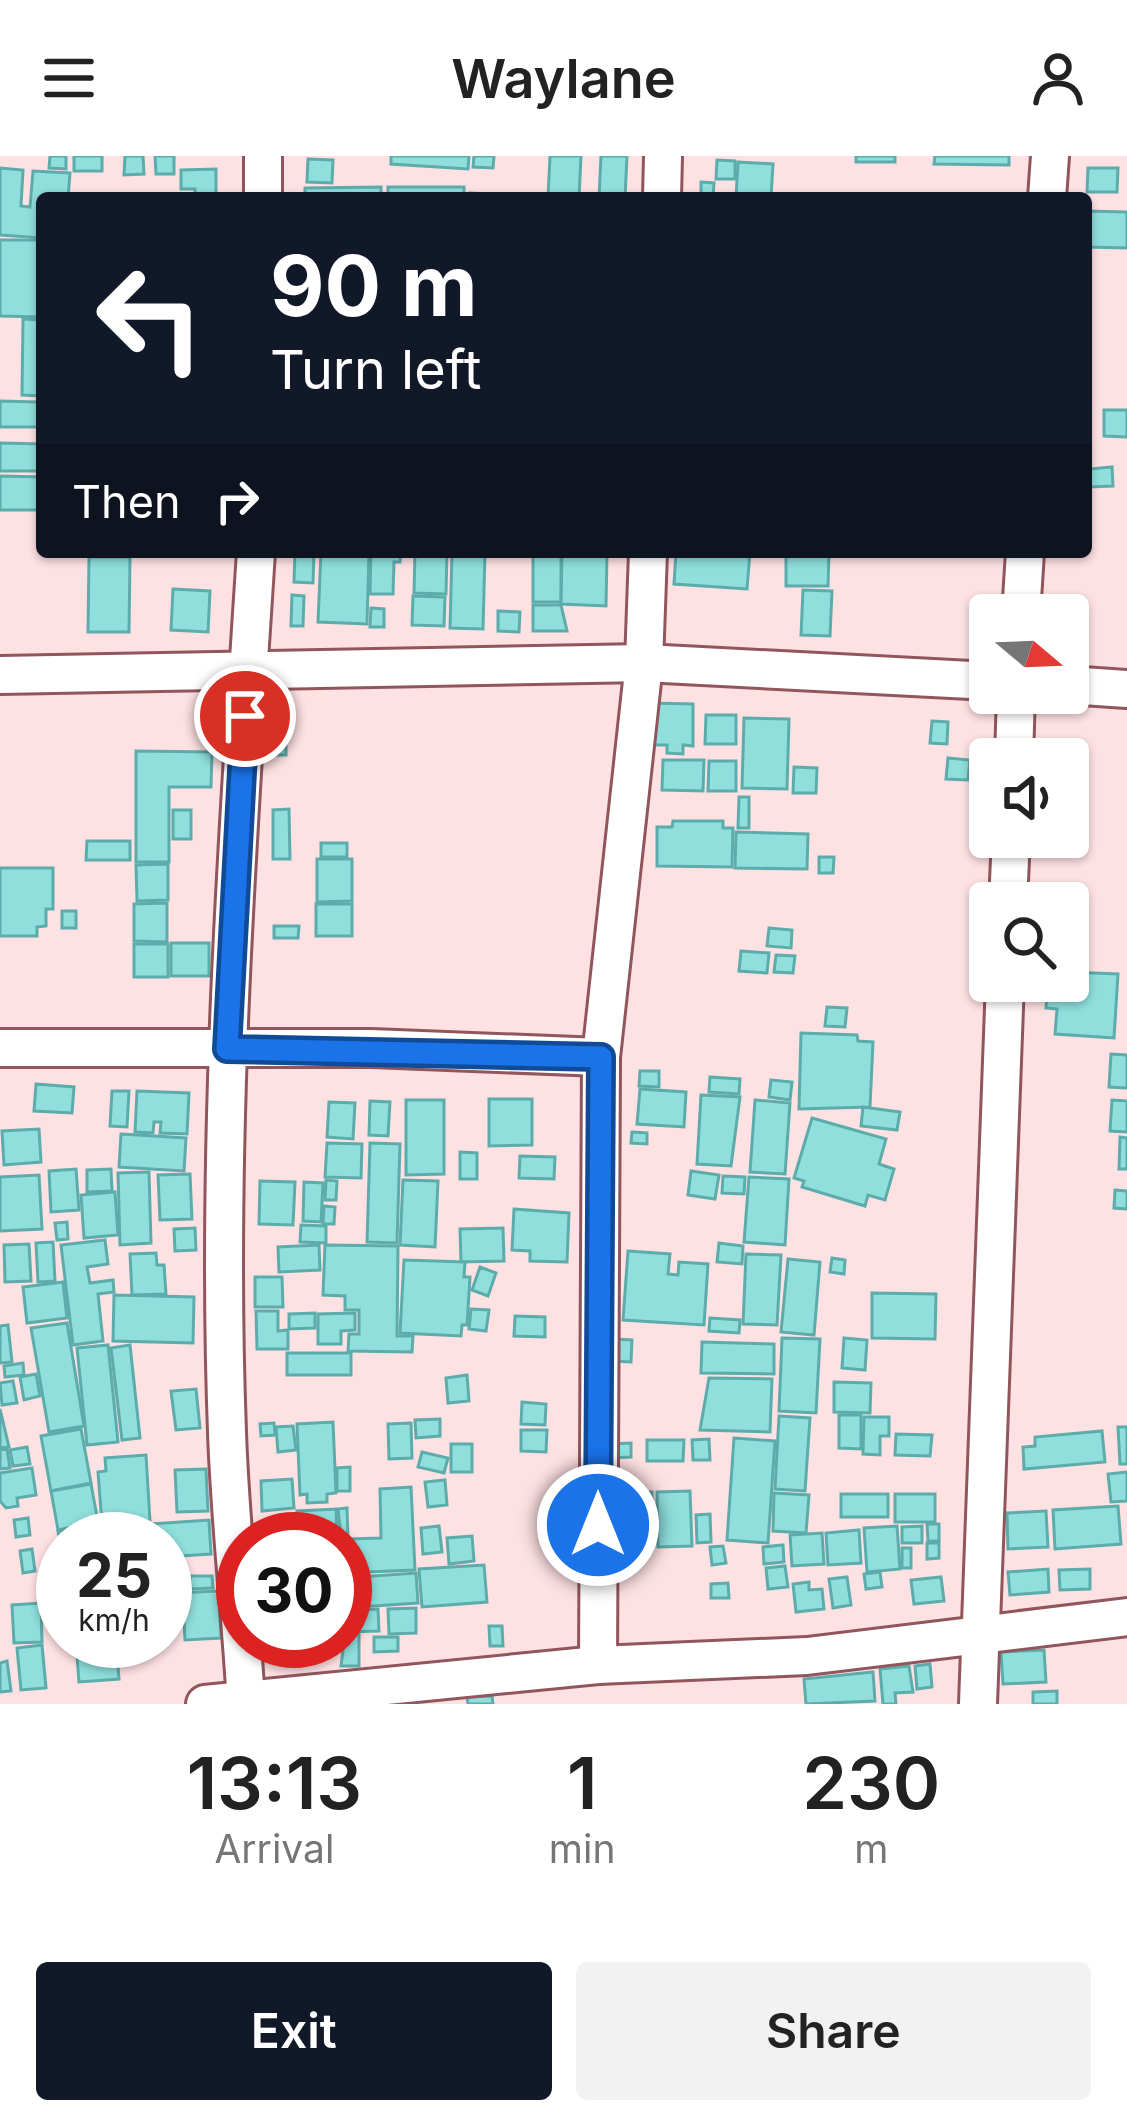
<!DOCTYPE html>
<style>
:root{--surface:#fff;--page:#f2f2f2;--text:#222;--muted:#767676;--accent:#111827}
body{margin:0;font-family:Inter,sans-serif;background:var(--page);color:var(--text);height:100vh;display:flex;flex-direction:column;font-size:45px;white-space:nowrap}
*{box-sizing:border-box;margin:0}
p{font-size:39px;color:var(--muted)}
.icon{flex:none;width:66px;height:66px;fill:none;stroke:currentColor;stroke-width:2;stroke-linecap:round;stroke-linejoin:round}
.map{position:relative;height:1548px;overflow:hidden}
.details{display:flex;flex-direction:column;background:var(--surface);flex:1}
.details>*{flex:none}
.top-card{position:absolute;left:36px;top:36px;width:1056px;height:366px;border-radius:12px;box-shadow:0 3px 9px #0004;background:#111827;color:#fff;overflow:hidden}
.needle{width:78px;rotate:109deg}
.fabs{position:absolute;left:969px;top:438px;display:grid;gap:24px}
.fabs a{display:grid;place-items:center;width:120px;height:120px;border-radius:12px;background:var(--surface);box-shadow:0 3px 9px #0004;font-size:60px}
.speed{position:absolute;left:36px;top:1356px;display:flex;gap:24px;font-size:60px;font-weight:700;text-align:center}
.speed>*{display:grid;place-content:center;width:156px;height:156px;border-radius:50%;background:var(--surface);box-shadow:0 3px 9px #0004;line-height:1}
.speed small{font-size:30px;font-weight:400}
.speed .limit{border:18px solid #d22;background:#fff;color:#111}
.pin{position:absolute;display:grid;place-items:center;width:102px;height:102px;color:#fff;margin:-51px;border:6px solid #fff;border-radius:50%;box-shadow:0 3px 12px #0007}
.me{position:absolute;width:132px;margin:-66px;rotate:0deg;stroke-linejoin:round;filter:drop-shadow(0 0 9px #0008)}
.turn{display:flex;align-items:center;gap:42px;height:252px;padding:0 36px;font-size:54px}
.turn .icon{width:156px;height:156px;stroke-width:2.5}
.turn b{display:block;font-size:84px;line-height:102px}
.then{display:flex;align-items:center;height:114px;padding:0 36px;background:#0003;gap:24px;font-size:45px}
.eta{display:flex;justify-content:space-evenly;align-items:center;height:204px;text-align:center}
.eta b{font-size:72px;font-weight:600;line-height:84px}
.action{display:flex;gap:24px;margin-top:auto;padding:24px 36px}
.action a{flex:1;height:138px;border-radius:12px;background:var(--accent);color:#fff;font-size:48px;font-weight:600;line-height:138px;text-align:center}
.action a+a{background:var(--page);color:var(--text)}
header{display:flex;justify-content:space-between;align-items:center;height:156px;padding:0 36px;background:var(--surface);font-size:54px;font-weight:600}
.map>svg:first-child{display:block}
.building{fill:#8fdfdd;stroke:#5cacab;stroke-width:3}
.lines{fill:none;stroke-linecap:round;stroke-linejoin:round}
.minor-casing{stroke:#91565c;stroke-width:42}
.minor{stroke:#fff;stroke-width:36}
.route-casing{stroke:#114b97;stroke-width:30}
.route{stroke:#1a73e8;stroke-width:21}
</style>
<header><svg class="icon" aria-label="menu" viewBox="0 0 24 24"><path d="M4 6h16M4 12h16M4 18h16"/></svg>Waylane<svg class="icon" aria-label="person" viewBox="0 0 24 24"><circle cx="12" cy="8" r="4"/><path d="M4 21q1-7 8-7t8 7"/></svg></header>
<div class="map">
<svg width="1127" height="1548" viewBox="0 0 1127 1548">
<rect width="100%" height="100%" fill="#fee1e3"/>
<g class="building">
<path d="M50 0H66V13L49 12Z"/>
<rect x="74" y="0" width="28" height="15"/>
<path d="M125 0H143L144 18 124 19Z"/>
<path d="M155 0H174V18H156Z"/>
<path d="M391 0H469L468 13 391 8Z"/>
<path d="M474 0H494L493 12 473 11Z"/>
<path d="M550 0H581L579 42H548Z"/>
<path d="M601 0H627L625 42H599Z"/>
<rect x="856" y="0" width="39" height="6"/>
<path d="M935 0H1009V9L934 8Z"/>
<path d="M308 3 333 4 332 27 307 26Z"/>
<path d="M717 4 735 5V23H716Z"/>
<path d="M738 6 773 8 771 42H736Z"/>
<path d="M0 12 23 14 21 50 30 51 33 15 70 17 68 42H42V82L0 79Z"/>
<path d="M1088 12H1118L1117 36H1087Z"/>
<path d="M216 13V42H195V33H181V14Z"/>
<path d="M701 26 714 27 713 42H701Z"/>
<path d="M381 31V42H305V32Z"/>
<rect x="388" y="31" width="76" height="11"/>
<path d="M470 37 546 41V42H470Z"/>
<path d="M1086 55 1127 56V92L1086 91Z"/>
<path d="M0 84H42V161L0 160Z"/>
<path d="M23 163 42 164V240L22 239Z"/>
<path d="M0 245 37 246 42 271H0Z"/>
<path d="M1104 254H1127V281L1104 280Z"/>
<path d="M0 287 42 288V307L37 315H0Z"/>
<path d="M1112 311 1113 330 1090 331 1089 313Z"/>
<path d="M0 320 42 321V354H0Z"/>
<path d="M295 396H314L313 427 294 426Z"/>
<path d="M321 396H369L367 468 318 466Z"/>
<path d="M371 396H401L400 406H394L393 438H370Z"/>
<path d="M415 396H447L446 438 414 437Z"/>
<path d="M452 396H485L483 473 450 472Z"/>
<rect x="533" y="396" width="28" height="50"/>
<path d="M562 396H607L606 450 561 448Z"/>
<path d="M676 396H750L747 433 674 428Z"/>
<path d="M786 396H829L828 430H786Z"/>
<path d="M89 401H130L129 476H88Z"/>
<path d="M173 433 210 435 208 476 171 474Z"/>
<path d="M803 434 832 435 830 480 801 479Z"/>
<path d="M292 439 304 440 303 470H291Z"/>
<path d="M413 440 445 441 444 470 412 469Z"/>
<path d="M533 449H561L567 475H533Z"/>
<path d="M371 452 384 453V471H370Z"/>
<path d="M498 455 520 456 519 476 498 475Z"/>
<path d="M651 547 693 548V590L683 589V598L667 597V589H649Z"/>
<rect x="272" y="552" width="14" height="21"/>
<path d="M706 559H736V588H705Z"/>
<path d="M744 562 789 563 787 633 742 632Z"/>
<path d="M932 565 948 566 947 588 930 587Z"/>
<path d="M273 578H286V599H272Z"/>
<path d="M136 595 212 596 211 631H169V706H136Z"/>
<path d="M948 602 970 604 968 624 946 623Z"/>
<path d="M663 604H704L703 635 662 634Z"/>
<path d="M709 605H736V635H708Z"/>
<path d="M794 611 817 612 816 637H793Z"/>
<path d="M739 641H749V672H738Z"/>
<path d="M289 653 290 703H273V654Z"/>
<rect x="173" y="654" width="18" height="29"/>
<path d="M673 665H723V672H733L732 711 657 710V671H672Z"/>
<path d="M736 676 808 678 807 713 735 712Z"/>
<path d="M87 685H130V704H86Z"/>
<rect x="321" y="687" width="26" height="14"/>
<path d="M819 701H834L833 717H819Z"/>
<path d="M317 703H352V745L317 746Z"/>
<path d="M168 708V744L137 745 136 709Z"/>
<path d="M0 712H53V753H46V770L37 771V780H0Z"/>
<path d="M167 747V786L134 785V748Z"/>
<rect x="316" y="748" width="36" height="32"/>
<rect x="62" y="755" width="14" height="17"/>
<path d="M274 770H299L298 782H274Z"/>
<path d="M769 772 792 774 791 792 767 790Z"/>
<rect x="171" y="787" width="38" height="33"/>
<rect x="134" y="788" width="34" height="33"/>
<path d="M741 795 769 797 767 817 739 815Z"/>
<path d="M776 799 795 800 793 817 774 816Z"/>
<path d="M1068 816 1118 818 1114 882 1055 878 1057 853 1046 852 1048 825H1068Z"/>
<path d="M827 851 847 852 845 871 825 870Z"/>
<path d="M801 877 857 879 858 885 873 886 870 951 799 953Z"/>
<path d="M1111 898 1127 899V932L1109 931Z"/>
<path d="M640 915H659V931L639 930Z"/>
<path d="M710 921 740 923 739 938 709 936Z"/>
<path d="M771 924 792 926 790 944 769 941Z"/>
<path d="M36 928 74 931 72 957 34 955Z"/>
<path d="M640 933 686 936 684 971 637 968Z"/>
<path d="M112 935H129L127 971 110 970Z"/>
<path d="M137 935 189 937 187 978 160 977 161 966H154L153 977 135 976Z"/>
<path d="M701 939 740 941 731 1010 697 1008Z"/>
<path d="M489 943H532V989L489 990Z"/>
<path d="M406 944H444V1018L406 1019Z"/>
<path d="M755 944 790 947 785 1018 750 1016Z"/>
<path d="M1112 944 1127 945V976L1110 975Z"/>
<path d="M370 945 390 946 388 980 369 979Z"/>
<path d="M329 946 355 947 353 983 327 981Z"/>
<path d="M863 951 900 956 897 974 861 970Z"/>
<path d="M812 962 886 983 879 1008 894 1013 885 1044 868 1039 865 1050 802 1031 804 1025 794 1022Z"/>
<path d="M39 973 41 1006 4 1009 2 975Z"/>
<path d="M632 976 647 977V988L631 987Z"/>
<path d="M121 978 186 982 184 1015 119 1011Z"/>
<path d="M1120 981 1127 982V1013H1119Z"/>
<path d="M327 987 362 988 361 1022 325 1021Z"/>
<path d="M370 987 400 988 397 1087 367 1086Z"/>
<path d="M460 996 477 997V1023H460Z"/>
<path d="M520 1000 555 1001 554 1023 519 1022Z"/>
<path d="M76 1013 79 1054 51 1056 49 1015Z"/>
<path d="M111 1013 112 1035 87 1036V1014Z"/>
<path d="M691 1015 719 1019 715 1043 688 1039Z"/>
<path d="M149 1016 151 1087 120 1089 118 1017Z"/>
<path d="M190 1018 192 1063 160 1064 158 1019Z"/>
<path d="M39 1019 42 1073 0 1075V1021Z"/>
<path d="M723 1020 745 1021 744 1038 722 1037Z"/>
<path d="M749 1021 789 1023 785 1089 744 1086Z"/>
<path d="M326 1024 337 1025 336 1044H325Z"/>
<path d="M403 1024 438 1025 435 1091 400 1089Z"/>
<path d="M260 1025 295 1026 293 1069 259 1068Z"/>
<path d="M304 1026 323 1027 321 1066 303 1065Z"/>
<path d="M1115 1034 1127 1035V1053L1114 1052Z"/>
<path d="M115 1036 118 1079 84 1082 81 1039Z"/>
<path d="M324 1050 335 1051 334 1068H323Z"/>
<path d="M514 1053 569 1057 567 1106 530 1105V1095L512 1094Z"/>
<path d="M67 1066 68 1083 57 1084 55 1067Z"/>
<path d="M301 1069 326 1070V1087L300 1086Z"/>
<path d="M195 1072 196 1094 175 1095 174 1073Z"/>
<path d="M503 1072 504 1105 461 1106 460 1073Z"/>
<path d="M105 1084 108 1108 87 1111 90 1127 113 1124 114 1136 98 1138 103 1185 73 1189 61 1089Z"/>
<path d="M53 1086 55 1125 38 1126 36 1087Z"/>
<path d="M719 1087 743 1090 742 1108 717 1106Z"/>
<path d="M29 1088 31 1125 5 1126 4 1089Z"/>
<path d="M319 1089 320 1114 279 1116 278 1091Z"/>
<path d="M325 1089 398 1090 397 1180H413L412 1196 348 1195 349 1178H359V1154H345V1140L323 1139Z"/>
<path d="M628 1095 670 1098 668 1118 678 1119 679 1106 708 1108 704 1169 623 1164Z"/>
<path d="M156 1097 157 1109H164L166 1138 132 1139 130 1098Z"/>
<path d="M746 1098 781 1099 777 1169 743 1168Z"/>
<path d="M832 1102 845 1104 844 1118 830 1116Z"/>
<path d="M788 1103 820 1106 814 1179 781 1176Z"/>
<path d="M404 1104 465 1106 464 1121H470L467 1169H462L461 1180 400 1177Z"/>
<path d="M480 1111 496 1117 488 1140 472 1134Z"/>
<path d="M255 1121H282L283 1151H255Z"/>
<path d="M63 1126 67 1162 27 1167 23 1131Z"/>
<path d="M872 1137 936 1138 935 1183 872 1182Z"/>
<path d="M114 1139 194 1141 193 1187 113 1185Z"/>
<path d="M471 1153 489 1154 486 1175 469 1173Z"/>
<path d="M256 1155H278V1175L288 1174V1193H257Z"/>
<path d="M315 1157V1172L289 1173V1158Z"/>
<path d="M355 1157V1174L341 1175V1188H318V1158Z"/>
<path d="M515 1160 545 1161V1181L514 1180Z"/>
<path d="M710 1162 740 1164 739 1177 709 1175Z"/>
<path d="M67 1167 84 1270 49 1276 31 1172Z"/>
<path d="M8 1169 12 1206 0 1207V1170Z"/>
<path d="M782 1182 820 1183 816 1257 779 1255Z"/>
<path d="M844 1182 867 1184 865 1214 842 1212Z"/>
<path d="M613 1183 632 1184 631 1206 612 1205Z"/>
<path d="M702 1186 774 1188V1218L701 1217Z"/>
<path d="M108 1189 118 1286 87 1289 77 1192Z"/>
<path d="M130 1189 140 1282 122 1284 111 1192Z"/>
<rect x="287" y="1197" width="64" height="22"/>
<path d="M23 1207 24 1219 5 1221 4 1210Z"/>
<path d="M36 1218 40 1240 24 1244 20 1221Z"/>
<path d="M467 1219 469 1245 448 1247 446 1222Z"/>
<path d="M709 1222 772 1223 770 1276 700 1274Z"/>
<path d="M13 1225 17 1247 2 1249 0 1227Z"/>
<path d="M834 1226 871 1227 870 1257 834 1256Z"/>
<path d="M196 1233 200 1272 176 1274 171 1235Z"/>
<path d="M522 1246 546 1248 545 1269 521 1268Z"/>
<path d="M0 1253 9 1291 0 1292Z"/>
<path d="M839 1259H861V1293L839 1292Z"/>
<path d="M779 1260 810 1262 805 1335 775 1333Z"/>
<path d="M864 1261H889V1280H880V1299L863 1298Z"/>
<path d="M440 1263V1280L416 1282 415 1264Z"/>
<path d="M333 1266 336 1337 327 1338V1346L307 1347V1338L300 1339 297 1268Z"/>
<path d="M274 1267 275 1279 261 1280 260 1268Z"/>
<path d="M411 1267 412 1302 389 1303 388 1268Z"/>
<path d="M293 1270 296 1294 278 1296 276 1271Z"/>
<path d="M1118 1271H1127V1308H1120Z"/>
<path d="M81 1273 91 1327 51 1335 41 1280Z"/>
<path d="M521 1274H547L546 1296 521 1295Z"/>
<path d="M1102 1275 1105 1306 1024 1313 1023 1291 1035 1290V1281Z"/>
<path d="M896 1278 932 1279 930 1300 895 1299Z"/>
<path d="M734 1282 775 1285 768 1387 727 1384Z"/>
<path d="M709 1283 710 1304H693L692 1284Z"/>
<path d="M647 1284H684L683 1305H647Z"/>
<path d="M631 1287V1301L611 1302 610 1288Z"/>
<rect x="451" y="1288" width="21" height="28"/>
<path d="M27 1291 30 1308 13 1310 10 1294Z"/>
<path d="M7 1293 10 1312 0 1313V1294Z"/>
<path d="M422 1296 448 1302 444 1317 418 1311Z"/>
<path d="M146 1299 150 1365 102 1368 98 1316 106 1315 105 1302Z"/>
<path d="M350 1311V1335H337V1312Z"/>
<path d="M32 1312 36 1339 17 1342 18 1350 6 1352 0 1345V1317Z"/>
<path d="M206 1313 208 1355 177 1356 175 1314Z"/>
<path d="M1127 1316V1345L1111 1346 1108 1318Z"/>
<path d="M292 1323 294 1352 262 1355 261 1325Z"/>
<path d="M445 1324 447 1349 428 1351 425 1326Z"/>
<path d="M91 1328 98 1366 58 1374 51 1335Z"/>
<path d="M411 1331 415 1414 345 1417 338 1353 347 1352 348 1383 381 1382 380 1333Z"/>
<path d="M617 1335H634L633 1362H617Z"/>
<path d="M690 1335 692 1390 658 1391 657 1336Z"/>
<rect x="635" y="1336" width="17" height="15"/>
<path d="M774 1337 809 1339 806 1377 773 1375Z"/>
<rect x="841" y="1338" width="47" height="23"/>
<rect x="895" y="1338" width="40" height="28"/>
<path d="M1118 1350 1121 1388 1055 1393 1053 1354Z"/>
<path d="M336 1353 337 1383H298L297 1355Z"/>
<path d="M1046 1355 1048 1391 1008 1393 1007 1357Z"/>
<path d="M710 1358 711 1386 697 1387 696 1359Z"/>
<path d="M28 1362 30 1379 16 1381 14 1364Z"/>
<path d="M209 1364 211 1398 165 1401V1383H108L107 1371Z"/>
<path d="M97 1367 100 1383H63V1403L58 1375Z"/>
<path d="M927 1368H939V1385H928Z"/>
<path d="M439 1370 442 1396 423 1398 421 1372Z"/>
<path d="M897 1370 900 1413 867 1416 864 1372Z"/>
<path d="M922 1370V1387H902V1371Z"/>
<path d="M859 1374 861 1407 828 1409 826 1377Z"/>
<path d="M650 1375 651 1394 616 1395V1376Z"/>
<path d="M822 1377 824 1408 792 1410 790 1379Z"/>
<path d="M472 1380 474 1405 449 1408 447 1382Z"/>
<path d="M927 1387H939V1402L927 1403Z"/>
<path d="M783 1389 784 1406 764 1408 763 1391Z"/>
<path d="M723 1390 726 1407 712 1409 710 1391Z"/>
<rect x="902" y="1392" width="9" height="20"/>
<path d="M32 1393 35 1415 23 1417 20 1395Z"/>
<path d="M484 1409 487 1446 422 1451 419 1413Z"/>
<path d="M785 1410 788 1431 768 1433 766 1412Z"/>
<path d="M1048 1413 1049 1436 1010 1439 1008 1416Z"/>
<path d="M1090 1413V1433L1060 1434 1059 1414Z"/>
<path d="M880 1416 882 1431 866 1433 864 1418Z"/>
<path d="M416 1417 418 1447 345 1452V1422Z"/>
<path d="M190 1420H212L213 1432 191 1433Z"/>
<path d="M847 1421 851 1449 833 1452 829 1423Z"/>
<path d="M941 1421 944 1445 914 1448 911 1424Z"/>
<path d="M809 1426V1434L822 1433 824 1453 796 1456 793 1428Z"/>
<path d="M728 1427 729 1442H711V1428Z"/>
<path d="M219 1435 221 1482 185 1484 184 1465H175L174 1437Z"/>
<path d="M41 1447 42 1486 14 1487 12 1449Z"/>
<path d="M416 1452V1477L389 1478 388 1453Z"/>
<path d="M378 1453 379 1475 345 1476V1455Z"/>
<path d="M489 1470H502L503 1490H490Z"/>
<path d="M345 1478H359V1510H341Z"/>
<path d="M374 1481H398V1495L374 1496Z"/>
<path d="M116 1485 119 1523 79 1526 76 1488Z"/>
<path d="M266 1485H305V1501L267 1503Z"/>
<path d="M312 1485H335L336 1494 313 1496Z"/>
<path d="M42 1489 46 1532 21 1534 17 1492Z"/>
<path d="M1044 1494 1046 1526 1003 1528 1001 1496Z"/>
<path d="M7 1505 11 1535 0 1536V1507Z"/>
<path d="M930 1508 932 1531 917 1533 915 1510Z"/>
<path d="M909 1510 913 1536 895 1537 896 1548H883L880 1513Z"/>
<path d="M873 1516 875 1545 806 1548 804 1523Z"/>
<path d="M1057 1535V1548H1033V1536Z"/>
<path d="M492 1540 493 1548H468L467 1541Z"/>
</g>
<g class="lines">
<g class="minor-casing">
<g id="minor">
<path d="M263 0V42"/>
<path d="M662 42 663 0"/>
<path d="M1047 42 1050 0"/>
<path d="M1021 459 1025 396"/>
<path d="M0 519 644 507 990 525"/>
<path d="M1068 529 1127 533"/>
<path d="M1014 603 1016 537"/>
<path d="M1008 747 1011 681"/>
<path d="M0 892H371L601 901"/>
<path d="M598 1509 601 901 644 507 648 396"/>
<path d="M205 1548 598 1509 807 1500 1127 1461"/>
<path d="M246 1548C241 1457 230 1367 227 1276 216 983 237 689 256 396"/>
<path d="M978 1548 1005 825"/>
</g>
</g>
<use href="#minor" class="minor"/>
</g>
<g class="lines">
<g class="route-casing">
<path id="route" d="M245 560 227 893 601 901 598 1369"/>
</g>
<use href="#route" class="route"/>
</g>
</svg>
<div class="fabs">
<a><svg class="needle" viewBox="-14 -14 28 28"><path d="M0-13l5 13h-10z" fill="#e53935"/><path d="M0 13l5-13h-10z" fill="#767676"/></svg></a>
<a><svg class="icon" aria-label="sound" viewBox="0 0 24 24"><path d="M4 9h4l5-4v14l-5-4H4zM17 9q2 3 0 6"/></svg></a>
<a><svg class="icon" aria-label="search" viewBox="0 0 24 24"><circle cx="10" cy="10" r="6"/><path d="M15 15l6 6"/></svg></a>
</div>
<div class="speed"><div>25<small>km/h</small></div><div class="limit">30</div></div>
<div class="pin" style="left:245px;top:560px;background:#d93025"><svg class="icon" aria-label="arrive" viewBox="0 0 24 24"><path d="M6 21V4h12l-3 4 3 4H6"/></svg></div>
<svg class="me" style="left:598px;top:1369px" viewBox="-20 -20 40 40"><circle r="17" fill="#1a73e8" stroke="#fff" stroke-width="3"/><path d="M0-11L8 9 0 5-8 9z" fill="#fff"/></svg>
<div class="top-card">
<div class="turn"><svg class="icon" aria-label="left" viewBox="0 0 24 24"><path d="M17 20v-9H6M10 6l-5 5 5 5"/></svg><div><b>90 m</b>Turn left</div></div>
<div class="then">Then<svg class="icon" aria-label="right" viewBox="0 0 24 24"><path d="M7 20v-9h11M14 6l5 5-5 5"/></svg></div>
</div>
</div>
<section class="details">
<div class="eta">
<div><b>13:13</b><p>Arrival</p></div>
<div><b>1</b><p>min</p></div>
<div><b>230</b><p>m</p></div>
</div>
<div class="action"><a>Exit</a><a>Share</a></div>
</section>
